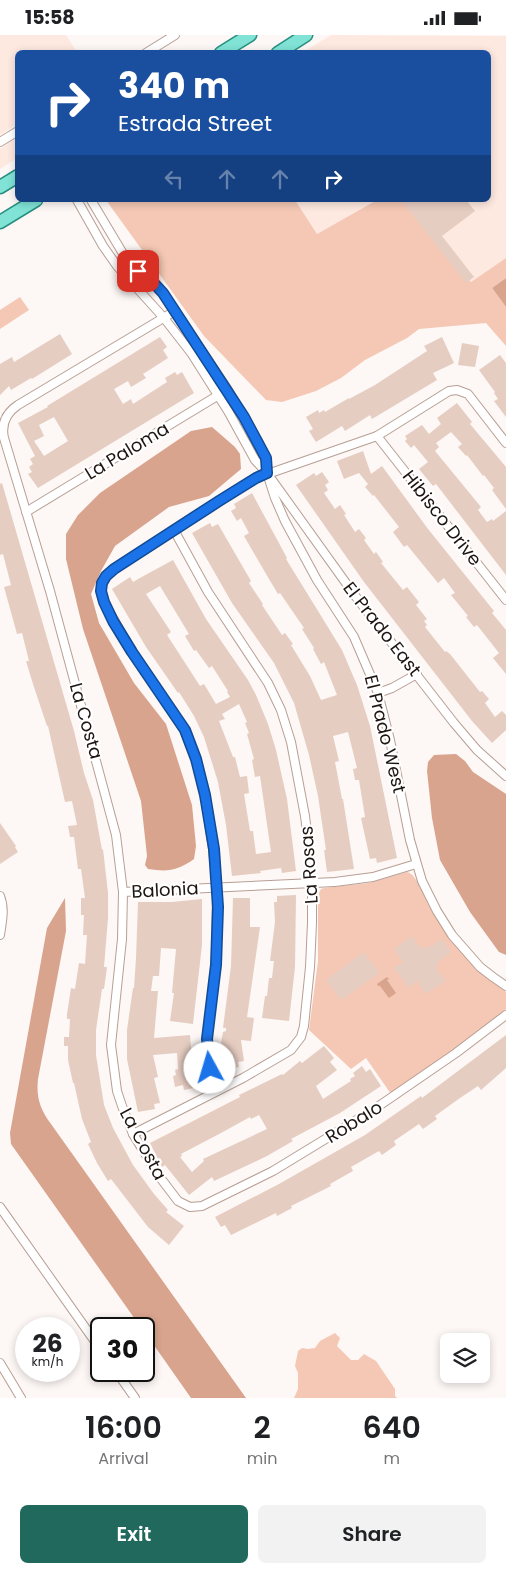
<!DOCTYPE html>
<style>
:root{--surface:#fff;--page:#f2f2f2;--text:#202124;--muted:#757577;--accent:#21685d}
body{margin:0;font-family:Poppins,sans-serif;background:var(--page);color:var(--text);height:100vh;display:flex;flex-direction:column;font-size:19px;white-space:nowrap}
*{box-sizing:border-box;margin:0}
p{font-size:16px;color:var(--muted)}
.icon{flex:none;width:28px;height:28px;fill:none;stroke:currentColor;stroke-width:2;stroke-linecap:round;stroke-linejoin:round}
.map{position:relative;height:1363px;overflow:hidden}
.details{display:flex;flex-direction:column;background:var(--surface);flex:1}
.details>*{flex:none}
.guide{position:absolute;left:15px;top:15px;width:476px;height:152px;border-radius:8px;box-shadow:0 2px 8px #0003;background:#1a4fa0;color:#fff;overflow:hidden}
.fabs{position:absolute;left:440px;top:1298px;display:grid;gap:10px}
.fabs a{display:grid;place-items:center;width:50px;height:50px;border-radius:8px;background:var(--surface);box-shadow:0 2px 8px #0003;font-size:25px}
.speed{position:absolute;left:15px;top:1282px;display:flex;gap:10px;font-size:25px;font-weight:700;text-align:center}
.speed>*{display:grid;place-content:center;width:65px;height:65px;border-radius:50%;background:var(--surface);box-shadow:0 2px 8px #0003;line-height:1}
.speed small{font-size:12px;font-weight:400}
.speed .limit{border:2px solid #111;border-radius:8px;background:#fff;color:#111}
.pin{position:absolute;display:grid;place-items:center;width:42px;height:42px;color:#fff;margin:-21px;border-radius:10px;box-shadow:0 2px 8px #0006}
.me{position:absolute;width:55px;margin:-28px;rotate:354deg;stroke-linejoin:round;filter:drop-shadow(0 0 4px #0008)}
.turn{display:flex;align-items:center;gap:18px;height:105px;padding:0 20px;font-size:22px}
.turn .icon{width:65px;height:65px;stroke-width:2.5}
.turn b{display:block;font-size:35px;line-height:42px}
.lanes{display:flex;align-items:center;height:48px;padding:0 20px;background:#0003;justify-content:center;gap:25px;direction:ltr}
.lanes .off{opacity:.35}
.eta{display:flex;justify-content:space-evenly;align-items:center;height:85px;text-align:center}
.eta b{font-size:30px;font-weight:600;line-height:35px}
.button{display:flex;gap:10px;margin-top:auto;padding:10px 20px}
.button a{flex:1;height:58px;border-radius:8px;background:var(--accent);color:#fff;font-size:20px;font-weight:600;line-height:58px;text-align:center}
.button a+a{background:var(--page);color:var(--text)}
.status{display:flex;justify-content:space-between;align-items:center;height:35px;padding:0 25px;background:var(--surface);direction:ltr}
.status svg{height:14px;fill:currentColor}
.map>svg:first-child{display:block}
.built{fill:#fee9e0}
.green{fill:#f4c8b4}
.water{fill:#d9a48d}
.building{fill:#e6cdc2;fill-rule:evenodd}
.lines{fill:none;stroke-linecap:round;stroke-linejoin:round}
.minor-casing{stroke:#b79f94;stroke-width:10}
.primary-casing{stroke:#278f80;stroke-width:15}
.minor{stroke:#fff;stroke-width:8}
.primary{stroke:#80e3d6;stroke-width:12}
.route-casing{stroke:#114b97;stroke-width:12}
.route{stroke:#1a73e8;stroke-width:9}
.labels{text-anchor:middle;stroke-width:4.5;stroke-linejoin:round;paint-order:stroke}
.street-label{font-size:18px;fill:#1e1511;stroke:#fff}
</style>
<div class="status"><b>15:58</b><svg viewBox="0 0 49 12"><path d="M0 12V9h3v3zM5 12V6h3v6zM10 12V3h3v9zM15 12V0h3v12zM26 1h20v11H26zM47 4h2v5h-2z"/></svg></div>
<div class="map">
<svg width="506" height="1363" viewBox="0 0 506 1363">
<rect width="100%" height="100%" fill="#fdf7f5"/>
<g class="built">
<path d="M0 0H66L77 17 18 18 17 89 0 100Z"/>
<path d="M331 0 506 1V223L471 247 409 165H489V18H302Z"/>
<path d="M17 103V123L0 134V114Z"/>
<path d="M295 165H377L317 199Z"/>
</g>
<g class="green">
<path d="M106 165H295L317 199 377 165H409L471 247 506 223V243L492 253 506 272V311L486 288 419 294 407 303 365 325 341 343 316 356 282 367 266 365 204 301Z"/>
<path d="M20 262 29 275 0 294V275Z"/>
<path d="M407 837C417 839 424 862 429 871 448 906 475 933 506 957V974L472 1002 391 1059 366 1023 351 1034 309 995 318 926V860L321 854 324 853 369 848Z"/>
<path d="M335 1298 340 1303 337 1311 351 1325H358L364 1319 376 1326 395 1354V1361L397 1363H294L298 1354V1338L295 1331 298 1316 302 1313 308 1314 315 1313 320 1306Z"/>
</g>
<g class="water">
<path d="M506 243V272L492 253Z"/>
<path d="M212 392 235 412 240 419 241 434 209 461 169 472 115 511 101 536 91 559 99 588 134 648 166 689 192 770 196 811 194 824C177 836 168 837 148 834L145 830 147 821 141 766 83 594 66 524V499L78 480 100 458 191 396Z"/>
<path d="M456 719 465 726 473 737 506 759V920L499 917 470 877 440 825 432 783 427 736 428 727 434 720Z"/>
<path d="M65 863 66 896 38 1044C36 1062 40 1074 51 1089L246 1363H191L144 1296V1294H142L11 1109 10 1098 47 893Z"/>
<path d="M387 942 389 944 387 945 396 958 389 963 380 951H378L377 949Z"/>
</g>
<g class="building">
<path d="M401 165H466L475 176 442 201 474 242 466 248Z"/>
<path d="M60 299 72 319 32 344 31 343 11 355 9 351 0 360V329L12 322 14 327Z"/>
<path d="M160 302 167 312 163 315 168 323 143 339 146 343 131 352 128 346 114 354 123 369 131 364 133 369 167 347 165 343 175 337 177 340 182 337 194 358 38 453 28 439 32 437 29 432 33 429 30 424 35 421 18 388 48 372 47 371ZM54 382 68 406 44 421 34 406 44 401 39 390Z"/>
<path d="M442 302 454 328 433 338 437 345 372 384 370 380 345 396 342 391 316 407 309 396 313 394 306 382 318 375 319 378 324 375 325 377 349 363V364L375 350 427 316 424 311Z"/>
<path d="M462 308 479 311 475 332 458 330Z"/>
<path d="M500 320 506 328V382L494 366 498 364 494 358 495 357 479 335Z"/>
<path d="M457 368 472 387 470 389 506 432V474L492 455 494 453 484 440 483 441 467 420 466 421 458 412 462 409 451 397 436 408 439 412 435 416 481 472 478 475 487 487 492 484 493 486 506 476V540L436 449 433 451 419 434 428 427 414 410 411 413 405 406 407 404 405 401 422 390 429 399 441 389 437 383Z"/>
<path d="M363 416 371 439 382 431 428 494 494 576 492 578 506 595V639L493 623 499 618 477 590 474 592 466 582 468 581 451 560 455 558 444 543 438 548 407 510 404 512 393 497 399 492 374 460 373 461 365 452 368 449 359 438 344 444 337 426Z"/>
<path d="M322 437 329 447 325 450 328 455 324 458 335 474 340 470 346 479 344 480 355 497 359 494 366 503 364 505 374 519 376 517 383 527 381 528 403 555 407 552 419 567 416 570 427 584 424 586 427 590 425 592 445 617 446 616 450 619 480 657 482 656 489 664 485 668 495 682 502 676 506 680V695L492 708 472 686 364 547 296 450 314 438 316 441Z"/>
<path d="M2 448 74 696 84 738 93 765 102 815 103 814 108 858V883L104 932H107L104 954H102L96 995V1020L104 1070 113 1093 133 1130 154 1159 168 1175 166 1177 184 1191 169 1210 148 1192 111 1144 108 1146 97 1128 88 1109 91 1107 82 1084 74 1048H73L68 1025V1011H64V1002H69L70 984H67V979L71 953 75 954 79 928 85 929 87 900H83L84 880H81V863H85L81 834H78L74 802H70L68 791 77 790 72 766 65 767 48 691H47L33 649 26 626H29L22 598 17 599 4 552 11 550 3 519 0 520V449Z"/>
<path d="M252 458 287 523 286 524 342 615 357 650 370 691 397 823 377 828 376 823 370 824 361 783 365 782 359 745H355L353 734 357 733 348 697 333 701 339 726 335 727 342 764H343L354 834 327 837 324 815H326L318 761 309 720 294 668 274 628 232 568 192 498 210 488 212 492 218 489 251 546 249 548 263 569 262 570 282 600 285 598 293 609 291 610 310 641 321 665 337 660 324 627 321 629 313 614 314 613 302 594 304 593 280 558 278 559 269 544 244 501 249 498 241 483 237 486 231 476 236 473 234 469Z"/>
<path d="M173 525 206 584 248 645 256 660 268 689 276 715 287 764 296 836 282 838 281 833 260 836 261 838 232 841 226 790 218 747 204 702 194 681 179 657 178 658 146 612 112 554 130 542 133 547 138 544ZM160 551 189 599 185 601 194 616 196 615 209 633 212 631 228 656 227 657 230 662 216 669 204 649 200 651 167 600 171 597 146 559ZM239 669 247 687 245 688 249 698 247 699 254 724 252 725 255 742 260 741 271 817 256 819 253 796H250L244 759 249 758 247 741 240 742 235 722H233L219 686 225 684 222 679Z"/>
<path d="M0 788 16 811 15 812 18 817 0 829Z"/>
<path d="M296 860 295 932 289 986 262 983 265 961H267L269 943H272L274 926H270L275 887 274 867H277V861Z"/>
<path d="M233 863H250V892H260L247 982 254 983 251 1006 241 1005 244 1026 238 1027 239 1032 225 1034 221 1008 223 997 226 996V993H223L231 931Z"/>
<path d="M202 864V910L193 989 170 986 174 958H172L176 914 161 913 159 941H153L151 956H158L154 1003 190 1000 192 1023 198 1052 184 1055 183 1050 175 1052 173 1041 176 1040 175 1035 178 1034 177 1018 153 1020 158 1042 154 1043 160 1068 154 1069 155 1074 138 1077 127 1024V995L133 953H134L136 923 138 867H172Z"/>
<path d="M412 901 421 914 426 911 428 913 442 904 451 917 437 927 439 930 435 932 445 946 426 959 417 946 409 953 394 933 403 927 394 914Z"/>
<path d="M364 917 379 938 341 965 326 945Z"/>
<path d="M506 1000V1033L481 1055 478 1051 460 1063 435 1081 437 1084 423 1094 419 1089 394 1106 396 1110 382 1120 379 1116 351 1132 353 1136 330 1149 331 1151 291 1171 292 1173 277 1181 276 1178 231 1200 225 1190 221 1192 215 1182 279 1149 365 1100 421 1061 422 1063Z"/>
<path d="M324 1011 334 1023 330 1027 337 1035 316 1051 323 1064 351 1046 350 1044 355 1041 353 1038 362 1031 366 1037 370 1034 381 1051 340 1078 291 1104 293 1106 267 1121 214 1146 212 1142 189 1160 165 1130 162 1132 150 1108 240 1062 239 1060 282 1039 283 1040 300 1026 302 1028ZM259 1080 267 1094 203 1124 204 1126 192 1137 180 1122 182 1121 181 1119 221 1098 250 1082 251 1084Z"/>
</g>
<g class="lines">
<g class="minor-casing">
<g id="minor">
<path d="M146 18 175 0"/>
<path d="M0 107 18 96"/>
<path d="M77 165 103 211 117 231 164 283 192 319 228 376 255 425 267 438 356 562 454 688 477 715 506 741"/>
<path d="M91 165 125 222 163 258 228 355 259 408 266 423 267 438 275 463 285 486 317 545 354 602 378 658 390 705 410 805 422 846 437 876 452 900 480 932 493 942 506 951"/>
<path d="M175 276 18 370C6 378 1 389 4 403L50 556 116 800 123 857 122 904 111 1010 117 1056 122 1071 133 1099 159 1141 178 1166 190 1172 202 1171 273 1136 373 1075 456 1018 506 980"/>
<path d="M377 401 506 565"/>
<path d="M26 477 222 358"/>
<path d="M378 658 392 653 417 639"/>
<path d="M123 857 335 847 373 842 416 829"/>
<path d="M0 861C5 874 2 886 0 900"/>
<path d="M217 1056 210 1033 207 1004 216 930 217 853 213 814 205 760 196 724 185 695 132 617 104 567 101 556 102 548 106 541 114 534 256 443 377 401 449 356 457 355 468 359 506 408"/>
<path d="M133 1099 243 1043 291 1015 301 1002 304 991 310 932 312 888V848L309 813 305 781 291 707 281 675 268 648 208 557 174 495"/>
<path d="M0 1172 101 1315"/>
<path d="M0 1328 21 1363"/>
<path d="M116 1336 135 1363"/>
</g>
</g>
<g class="primary-casing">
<g id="primary">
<path d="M221 18 250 0"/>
<path d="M278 18 306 0"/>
<path d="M0 152 18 141"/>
<path d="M0 187 36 165"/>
</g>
</g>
<use href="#minor" class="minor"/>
<use href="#primary" class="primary"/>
</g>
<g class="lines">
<g class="route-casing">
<path id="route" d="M138 236 151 245 163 258 244 382 266 423 267 438 256 443 219 466 114 534 106 541 102 548 101 556 104 567 113 586 132 617 185 695 196 724 205 760 214 814 218 872 216 930 207 1004 210 1033"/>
</g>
<use href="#route" class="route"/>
</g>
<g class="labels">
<g class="street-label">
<text transform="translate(127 416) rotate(-31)" y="6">La Paloma</text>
<text transform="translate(442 483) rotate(52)" y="6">Hibisco Drive</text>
<text transform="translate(382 594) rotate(52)" y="6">El Prado East</text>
<text transform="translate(86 686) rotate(74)" y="6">La Costa</text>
<text transform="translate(385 699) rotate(76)" y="6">El Prado West</text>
<text transform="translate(309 830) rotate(-94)" y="6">La Rosas</text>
<text transform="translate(165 855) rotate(-3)" y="6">Balonia</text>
<text transform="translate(354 1087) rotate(-32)" y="6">Robalo</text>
<text transform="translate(143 1109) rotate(62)" y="6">La Costa</text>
</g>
</g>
</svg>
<div class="fabs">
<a><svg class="icon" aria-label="layers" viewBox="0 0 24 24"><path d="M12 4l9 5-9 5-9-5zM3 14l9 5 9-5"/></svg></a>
</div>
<div class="speed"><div>26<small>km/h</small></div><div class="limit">30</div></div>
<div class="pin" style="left:138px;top:236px;background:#d93025"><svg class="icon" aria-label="arrive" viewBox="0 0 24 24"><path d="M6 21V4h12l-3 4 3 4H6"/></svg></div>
<svg class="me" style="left:210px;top:1033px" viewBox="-20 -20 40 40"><circle r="19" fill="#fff"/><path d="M0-13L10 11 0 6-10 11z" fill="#1a73e8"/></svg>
<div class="guide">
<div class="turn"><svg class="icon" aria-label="right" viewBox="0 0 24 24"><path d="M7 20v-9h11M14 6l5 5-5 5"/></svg><div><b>340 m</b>Estrada Street</div></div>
<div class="lanes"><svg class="icon off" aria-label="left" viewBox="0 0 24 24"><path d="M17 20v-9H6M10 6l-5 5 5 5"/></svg><svg class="icon off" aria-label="ahead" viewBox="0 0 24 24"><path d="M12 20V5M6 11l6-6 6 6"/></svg><svg class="icon off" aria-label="ahead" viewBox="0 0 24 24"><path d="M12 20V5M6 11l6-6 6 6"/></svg><svg class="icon" aria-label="right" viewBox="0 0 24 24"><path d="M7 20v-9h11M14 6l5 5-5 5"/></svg></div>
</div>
</div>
<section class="details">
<div class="eta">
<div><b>16:00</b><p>Arrival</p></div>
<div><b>2</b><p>min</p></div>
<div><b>640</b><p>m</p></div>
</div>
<div class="button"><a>Exit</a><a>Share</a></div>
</section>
